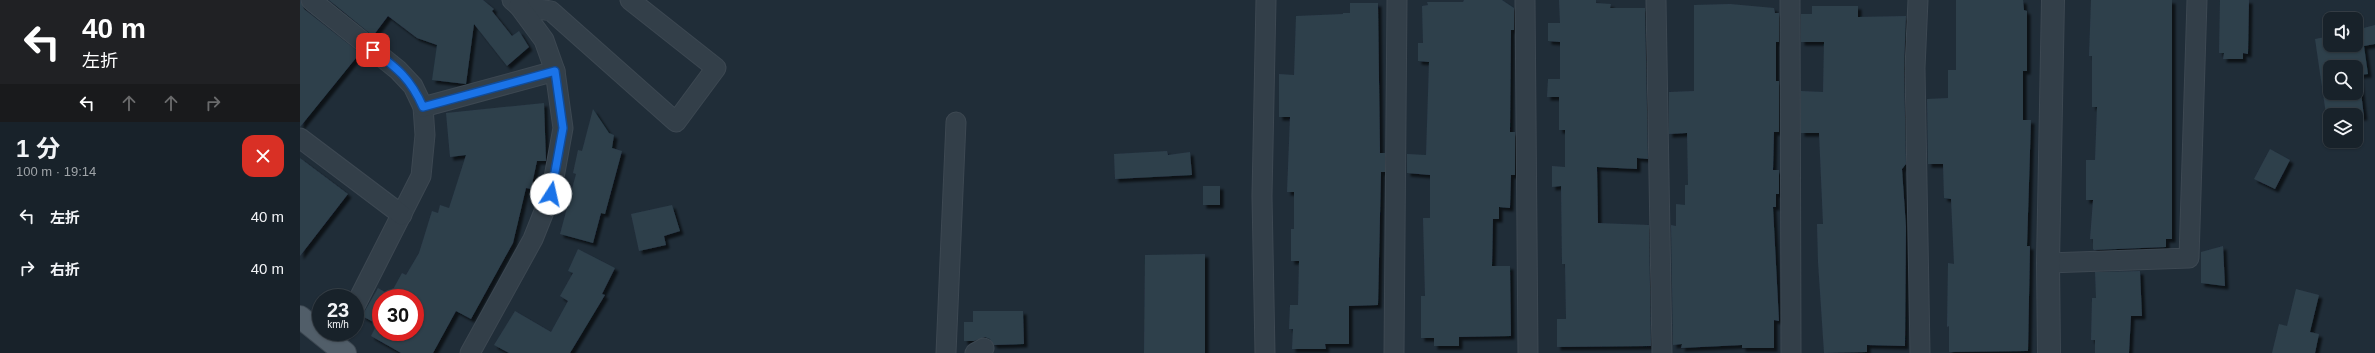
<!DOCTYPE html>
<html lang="ja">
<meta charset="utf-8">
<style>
:root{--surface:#18222a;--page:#252f36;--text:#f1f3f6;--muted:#9fa4a8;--line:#363f47}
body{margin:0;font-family:Arial,"Noto Sans JP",sans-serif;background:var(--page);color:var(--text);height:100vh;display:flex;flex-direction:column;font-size:15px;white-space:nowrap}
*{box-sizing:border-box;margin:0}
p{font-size:13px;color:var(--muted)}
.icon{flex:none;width:22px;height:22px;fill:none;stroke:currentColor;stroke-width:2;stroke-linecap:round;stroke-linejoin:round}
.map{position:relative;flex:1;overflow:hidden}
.side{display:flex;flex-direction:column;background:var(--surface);width:300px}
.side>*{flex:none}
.banner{background:#202124;color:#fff;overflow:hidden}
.tools{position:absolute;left:2023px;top:12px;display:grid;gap:8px}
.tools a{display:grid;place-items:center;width:40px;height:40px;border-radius:8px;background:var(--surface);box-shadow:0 1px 3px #0004,0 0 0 1px var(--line);font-size:20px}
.speed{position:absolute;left:12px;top:289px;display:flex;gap:8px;font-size:20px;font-weight:700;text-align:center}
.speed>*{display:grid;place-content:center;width:52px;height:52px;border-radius:50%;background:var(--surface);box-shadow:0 1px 3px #0004,0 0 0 1px var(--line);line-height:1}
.speed small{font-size:10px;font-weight:400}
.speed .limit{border:6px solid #d22;background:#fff;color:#111}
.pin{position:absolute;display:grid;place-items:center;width:34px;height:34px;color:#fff;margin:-17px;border-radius:8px;box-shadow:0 2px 6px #0006}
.me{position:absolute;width:44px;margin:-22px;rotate:10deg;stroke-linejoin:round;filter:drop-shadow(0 0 3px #0008)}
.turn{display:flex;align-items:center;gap:14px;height:84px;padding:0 16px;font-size:18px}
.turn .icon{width:52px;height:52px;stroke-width:2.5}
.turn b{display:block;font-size:28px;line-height:34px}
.lanes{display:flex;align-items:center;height:38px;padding:0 16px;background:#0003;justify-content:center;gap:20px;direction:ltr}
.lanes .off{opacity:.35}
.round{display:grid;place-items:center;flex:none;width:42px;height:42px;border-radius:12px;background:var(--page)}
.overview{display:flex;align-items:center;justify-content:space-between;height:68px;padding:0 16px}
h1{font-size:24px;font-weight:700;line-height:30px}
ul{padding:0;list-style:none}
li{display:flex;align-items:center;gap:12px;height:52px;padding:0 16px}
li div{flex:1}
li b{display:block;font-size:15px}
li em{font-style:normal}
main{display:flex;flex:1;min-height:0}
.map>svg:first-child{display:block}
.building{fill:#2e3f4c;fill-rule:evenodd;filter:url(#shadow)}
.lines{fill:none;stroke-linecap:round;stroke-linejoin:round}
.minor-casing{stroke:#3d4852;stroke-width:21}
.tertiary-casing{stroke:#3d4852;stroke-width:24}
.primary-casing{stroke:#3d4852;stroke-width:24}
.minor{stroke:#333f49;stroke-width:19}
.tertiary{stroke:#333f49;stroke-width:22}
.primary{stroke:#515e69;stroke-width:22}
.route-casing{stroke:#114b97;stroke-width:10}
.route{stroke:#1a73e8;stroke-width:7}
</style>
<main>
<section class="side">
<div class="banner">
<div class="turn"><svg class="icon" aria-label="left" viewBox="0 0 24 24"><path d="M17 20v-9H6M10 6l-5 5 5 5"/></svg><div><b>40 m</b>左折</div></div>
<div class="lanes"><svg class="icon" aria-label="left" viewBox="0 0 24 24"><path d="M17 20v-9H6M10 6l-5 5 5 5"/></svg><svg class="icon off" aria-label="ahead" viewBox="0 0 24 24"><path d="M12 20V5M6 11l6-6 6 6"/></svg><svg class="icon off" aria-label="ahead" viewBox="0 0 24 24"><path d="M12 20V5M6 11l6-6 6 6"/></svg><svg class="icon off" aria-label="right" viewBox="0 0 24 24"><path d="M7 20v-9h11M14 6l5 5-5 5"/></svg></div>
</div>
<div class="overview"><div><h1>1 分</h1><p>100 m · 19:14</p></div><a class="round" style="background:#d93025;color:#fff"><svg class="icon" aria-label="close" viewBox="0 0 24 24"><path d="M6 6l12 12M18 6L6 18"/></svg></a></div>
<ul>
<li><svg class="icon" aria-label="left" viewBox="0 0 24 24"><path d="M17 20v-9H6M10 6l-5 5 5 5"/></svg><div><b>左折</b></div><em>40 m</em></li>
<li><svg class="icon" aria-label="right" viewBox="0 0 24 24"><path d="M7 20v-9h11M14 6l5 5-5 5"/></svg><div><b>右折</b></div><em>40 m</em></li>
</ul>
</section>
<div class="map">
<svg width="2075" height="353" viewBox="0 0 2075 353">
<defs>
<filter id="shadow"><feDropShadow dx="3.5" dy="3.5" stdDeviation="1" flood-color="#0009"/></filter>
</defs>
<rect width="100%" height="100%" fill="#202d38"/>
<g class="building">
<path d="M0 0 4 9 60 53 0 127Z"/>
<path d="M29 0H183L194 9 192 11 212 36 219 31 229 47 207 66 174 24 166 84 132 80 137 45 117 38 88 16 73 36Z"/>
<path d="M1164 0H1202L1214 8V30H1211L1210 132H1215V175H1211L1210 208 1199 207V219H1193L1192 266H1210L1211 336 1159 337V346H1134V338H1121V296H1125L1123 218H1130V175L1107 173V154L1126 155 1129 62 1118 61V43H1123L1122 6 1128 5 1127 2H1163Z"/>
<path d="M1259 0H1296V3L1311 4 1310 8H1345L1348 159 1337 158V169L1297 167 1298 223 1349 225 1351 346 1257 347V319H1266L1265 264H1262L1261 186 1252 187V166L1265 167V130H1259V97H1247L1248 79H1260V42L1248 41V23H1260Z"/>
<path d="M1656 0H1723L1724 10 1727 11V71H1723V120H1731L1727 246H1730L1728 351 1649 352V326L1647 327 1648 263 1654 264 1651 199 1644 198 1643 164H1628L1627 99 1648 98V70H1656Z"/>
<path d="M1791 0H1872V239H1866V247L1794 250 1793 249V239H1790L1793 200H1786V160H1795L1797 107H1792V56H1789Z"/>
<path d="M1920 0H1949L1948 54 1943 53V59H1923L1924 53H1919Z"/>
<path d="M1050 3H1078L1080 153H1085V172H1081L1078 305 1049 306V344H1025L1026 349H992L993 329H989L990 305H998L999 261H991V229H994V192H987L990 117H979V74L994 75 996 16 1043 14V13H1050Z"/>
<path d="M1430 4 1474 8 1475 13H1479V42H1476V81H1479V132H1474L1473 170H1479V194H1476V207H1473L1479 321 1474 320V348H1442V345L1381 348 1382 344 1373 345 1371 225 1376 226V204L1385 205V185H1388L1387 133 1369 134V92L1394 91V5Z"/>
<path d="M1512 6H1558V17L1606 16 1604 68 1606 164 1602 169 1606 227 1605 346 1567 345V352L1524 353 1518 262 1517 224H1523L1519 133H1501V91L1523 92 1524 42H1501V14H1512Z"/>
<path d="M2075 25V44L2064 46 2068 74 2059 75 2064 117 2030 115V121H2027L2015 39 2030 36V45H2056V30ZM2030 67H2056V93H2030Z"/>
<path d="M244 103 246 161H237L231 189 226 188 213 243 171 319 156 311 133 353H101L71 336 77 324 62 316 78 288 90 295 102 273 106 275 119 253 132 211 138 213 140 205 149 208 166 155 150 157 146 113ZM81 298H115V332H81Z"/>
<path d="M293 109 309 133 314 135 312 148 322 151 305 214 301 213 293 243 260 234 276 174 273 173 278 150 282 151Z"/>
<path d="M1970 149 1990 160 1975 189 1954 179Z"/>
<path d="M867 151 868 155 890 152 892 175 815 179 814 154Z"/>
<path d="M0 158 48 194 0 256Z"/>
<rect x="903" y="186" width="17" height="19"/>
<path d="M372 205 380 231 364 236 366 245 339 251 331 214Z"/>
<path d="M1923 246 1925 286 1901 283V252Z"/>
<path d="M278 249 315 268 302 294 305 295 270 353H209L194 345 215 311 251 332 268 301 260 296 273 273 268 271Z"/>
<path d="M905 254V353H844L845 255Z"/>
<path d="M1840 271 1842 316H1831L1829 353H1795V340H1791L1792 298H1796L1795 272Z"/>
<path d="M1996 289 2019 295 2010 332 2019 334 2015 353H1972L1979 324 1987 326Z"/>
<path d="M673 311H723L724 344 694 345 690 339 685 337 674 341H664V322H673Z"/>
</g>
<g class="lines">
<g class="minor-casing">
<g id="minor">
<path d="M11 0 98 70 113 86 123 107 125 135 121 176 55 306"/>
<path d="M212 0 219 6 251 11 376 122 416 68 330 0"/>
<path d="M1225 0 1228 353"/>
<path d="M1356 0 1362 353"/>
<path d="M1490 0 1491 353"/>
<path d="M1618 0 1615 68 1620 353"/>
<path d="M123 107 255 71"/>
<path d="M0 138 102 215"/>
<path d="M1748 263 1889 258 1897 0"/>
<path d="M170 353 233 239 251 194 263 128 255 71 244 40 219 6"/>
<path d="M646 353 656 122"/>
<path d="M675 353 684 348"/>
<path d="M965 353 962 196 966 0"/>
<path d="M1094 353 1097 0"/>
</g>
</g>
<g class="tertiary-casing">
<path id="tertiary" d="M1749 353 1748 263 1753 0"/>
</g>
<g class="primary-casing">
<path id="primary" d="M0 317 45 353"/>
</g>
<use href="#minor" class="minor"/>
<use href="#tertiary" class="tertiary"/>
<use href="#primary" class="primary"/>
</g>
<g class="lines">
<g class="route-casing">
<path id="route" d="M73 50C98 69 110 78 123 107L255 71 263 128 251 194"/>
</g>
<use href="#route" class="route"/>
</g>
</svg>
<div class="tools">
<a><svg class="icon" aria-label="sound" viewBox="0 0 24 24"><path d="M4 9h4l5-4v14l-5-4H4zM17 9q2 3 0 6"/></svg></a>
<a><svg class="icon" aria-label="search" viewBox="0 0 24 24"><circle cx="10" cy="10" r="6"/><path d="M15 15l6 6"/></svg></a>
<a><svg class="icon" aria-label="layers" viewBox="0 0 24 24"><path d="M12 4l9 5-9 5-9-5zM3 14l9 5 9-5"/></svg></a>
</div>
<div class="speed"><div>23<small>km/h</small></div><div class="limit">30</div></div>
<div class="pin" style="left:73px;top:50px;background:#d93025"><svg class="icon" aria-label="arrive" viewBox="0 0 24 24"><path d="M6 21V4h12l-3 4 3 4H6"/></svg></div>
<svg class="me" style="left:251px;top:194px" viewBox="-20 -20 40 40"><circle r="19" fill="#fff"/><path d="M0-13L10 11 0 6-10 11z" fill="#1a73e8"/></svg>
</div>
</main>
